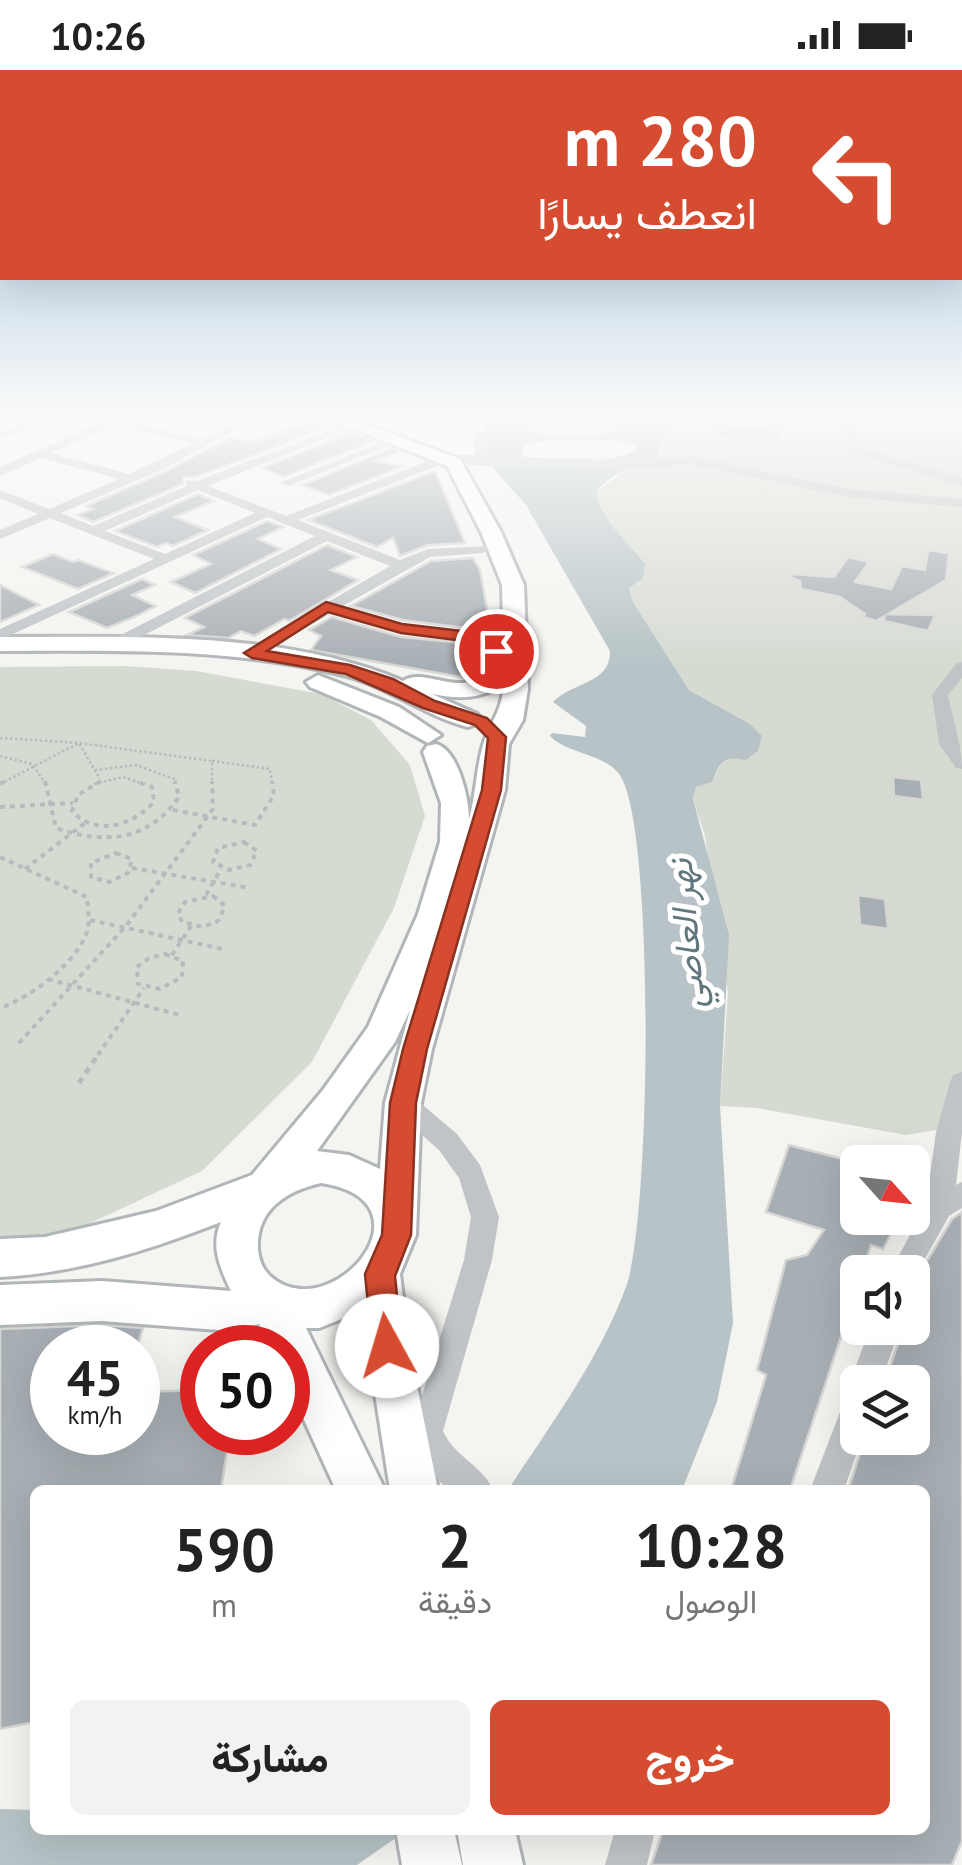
<!DOCTYPE html>
<html lang="ar">
<meta charset="utf-8">
<style>
:root{--surface:#fff;--page:#f2f2f2;--text:#222;--muted:#767676;--accent:#d54c31}
body{margin:0;font-family:"PT Sans",Vazirmatn,sans-serif;background:var(--page);color:var(--text);direction:rtl;height:100vh;display:flex;flex-direction:column;font-size:38px;white-space:nowrap}
*{box-sizing:border-box;margin:0}
p{font-size:32px;color:var(--muted)}
.icon{flex:none;width:55px;height:55px;fill:none;stroke:currentColor;stroke-width:2;stroke-linecap:round;stroke-linejoin:round}
.map{position:relative;flex:1;overflow:hidden;direction:ltr}
.details{position:absolute;left:30px;top:1415px;width:900px;height:350px;display:flex;flex-direction:column;background:var(--surface);border-radius:15px;box-shadow:0 10px 40px #0002;direction:rtl}
.details>*{flex:none}
.top-card{position:absolute;left:0px;top:0px;width:962px;height:210px;box-shadow:0 10px 40px #0002;direction:rtl;background:#d54c31;color:#fff;overflow:hidden}
.needle{width:65px;rotate:117deg}
.fabs{position:absolute;left:840px;top:1075px;display:grid;gap:20px}
.fabs a{display:grid;place-items:center;width:90px;height:90px;border-radius:15px;background:var(--surface);box-shadow:0 10px 40px #0002;font-size:50px}
.speed{position:absolute;left:30px;top:1255px;display:flex;gap:20px;font-size:50px;font-weight:700;text-align:center}
.speed>*{display:grid;place-content:center;width:130px;height:130px;border-radius:50%;background:var(--surface);box-shadow:0 10px 40px #0002;line-height:1}
.speed small{font-size:25px;font-weight:400}
.speed .limit{border:15px solid #d22;background:#fff;color:#111}
.pin{position:absolute;display:grid;place-items:center;width:85px;height:85px;color:#fff;margin:-42px;border:5px solid #fff;border-radius:50%;box-shadow:0 2px 10px #0007}
.me{position:absolute;width:110px;margin:-55px;rotate:354deg;stroke-linejoin:round;filter:drop-shadow(0 0 8px #0008)}
.turn{display:flex;align-items:center;gap:35px;height:210px;padding:0 40px;font-size:45px}
.turn .icon{width:130px;height:130px;stroke-width:2.5}
.turn b{display:block;font-size:70px;line-height:85px}
.eta{display:flex;justify-content:space-evenly;align-items:center;height:170px;text-align:center}
.eta b{font-size:60px;font-weight:800;line-height:70px}
.primary-button{display:flex;gap:20px;margin-top:auto;padding:20px 40px}
.primary-button a{flex:1;height:115px;border-radius:15px;background:var(--accent);color:#fff;font-size:40px;font-weight:800;line-height:115px;text-align:center}
.primary-button a+a{background:var(--page);color:var(--text)}
.status{display:flex;justify-content:space-between;align-items:center;height:70px;padding:0 50px;background:var(--surface);direction:ltr}
.status svg{height:28px;fill:currentColor}
.map>svg:first-child{display:block}
.green{fill:#d6dbd2}
.water{fill:#b7c3c6;fill-rule:evenodd}
.building{fill:#a8afb4;stroke:#d6d6d4;stroke-width:2.5}
.lines{fill:none;stroke-linecap:round;stroke-linejoin:round}
.secondary-casing{stroke:#b1b6b9;stroke-width:6}
.path-far2{stroke:#b8bbbd;stroke-width:2.5;stroke-dasharray:2.5 2.5;stroke-linecap:butt}
.path-far1{stroke:#b8bbbd;stroke-width:4;stroke-dasharray:5 5;stroke-linecap:butt}
.path{stroke:#b8bbbd;stroke-width:5;stroke-dasharray:6 6;stroke-linecap:butt}
.street{fill:#c0c4c7;fill-rule:evenodd}
.secondary{fill:#fff;fill-rule:evenodd}
.route{fill:#d54c31;stroke:#8a3120;stroke-width:2.5}
.labels{text-anchor:middle;stroke-width:10;stroke-linejoin:round;paint-order:stroke}
.water-label{font-size:35px;font-style:italic;fill:#62777d;stroke:#fff}
</style>
<div class="status"><b>10:26</b><svg viewBox="0 0 49 12"><path d="M0 12V9h3v3zM5 12V6h3v6zM10 12V3h3v9zM15 12V0h3v12zM26 1h20v11H26zM47 4h2v5h-2z"/></svg></div>
<div class="map">
<svg width="962" height="1795" viewBox="0 0 962 1795">
<rect width="100%" height="100%" fill="#f4f4f1"/>
<g class="green">
<path d="M501 345H633C617 377 520 372 501 345Z"/>
<path d="M673 345H962V1056L906 1065 757 1038 720 1036 728 923 705 766 693 730 696 717 712 712C720 690 737 674 750 654L689 620 633 532 629 517 635 482 611 460 596 422 633 395 659 388 664 362 675 348Z"/>
<path d="M125 596 196 601 321 624 371 650 410 695 425 746 394 838 312 992 202 1101 80 1158 0 1174V597Z"/>
</g>
<g class="water">
<path d="M484 345H501C520 372 617 377 633 345H673L675 347 664 362 657 390C634 395 611 403 596 422 606 459 624 466 645 494L643 508 629 518 633 532 689 620 750 654 762 666 758 681 746 690C723 686 720 691 712 712L696 717 693 729 729 865 720 1036 733 1253 717 1332 682 1420H508C550 1355 599 1290 626 1217 651 1150 655 764 621 707 607 683 568 685 550 666L552 663 585 667 586 656 553 632C572 612 611 614 610 581L526 435 486 390ZM541 371H622L638 376C627 396 548 391 523 393V376Z"/>
<path d="M0 1739 35 1740V1760H407L357 1795H0Z"/>
</g>
<g class="building">
<path d="M317 349 333 355 196 407H183V414L93 452 77 445 93 439 86 436 164 402 231 367 252 372Z"/>
<path d="M714 352 760 358 763 352 785 354 777 372H752L712 366Z"/>
<path d="M351 362 374 371 284 407 262 398Z"/>
<path d="M392 378 400 382 374 391 404 396 329 425 302 415Z"/>
<path d="M435 401 465 473 428 475 400 486 393 468 377 477 308 450Z"/>
<path d="M198 424 214 431 175 447 208 460 173 476 166 473 157 477 115 461Z"/>
<path d="M267 451 283 457 258 469 281 479 195 523 171 512 211 494 193 485Z"/>
<path d="M327 475 357 487 331 500 358 510 289 551 285 549 254 566 241 561 228 568 187 565 204 557 185 548Z"/>
<path d="M928 480 949 483 946 510 888 544 935 545 928 561 884 551 885 546 876 551 863 547 865 544 840 527 801 519 800 511 791 508 792 504 834 507 848 487 869 492 855 512 891 519 902 496 925 500Z"/>
<path d="M53 484 73 492 78 490 114 503 78 519 22 497Z"/>
<path d="M473 488 480 500 487 539 482 560 403 550 351 536 431 491Z"/>
<path d="M142 509 155 515 132 525 156 536 134 547 107 558 69 542Z"/>
<path d="M0 515 39 535 0 552Z"/>
<path d="M332 547 401 567 484 575 487 589 492 590 486 600 466 608 311 580 321 566 309 560Z"/>
<path d="M893 707 921 710 923 730 894 726Z"/>
<path d="M858 825 885 829 888 859 860 855Z"/>
<path d="M789 1075 858 1093V1148H899L883 1179 871 1175 862 1202H858V1216L790 1420H731L766 1305 757 1300 786 1190 807 1185 824 1160 766 1142Z"/>
<path d="M962 1142V1771L952 1795H651L663 1760H925V1420H848L865 1368H912V1312H885L903 1258H912V1216L952 1149Z"/>
<path d="M102 1255 143 1258 137 1278H52V1362H138V1322L202 1320V1362H230L221 1420H35V1652L0 1659V1259Z"/>
</g>
<g class="lines">
<g class="secondary-casing">
<g id="secondary">
<path d="M318 345H340L460 389 501 462 524 515 528 619 523 650 509 674 505 720 432 979 421 1033 416 1165 400 1204 409 1276 438 1420H390L362 1241 319 1258H306L385 1420H336L288 1315V1278H270L259 1254 231 1261 102 1251 0 1255V1215L102 1211 231 1221C220 1198 210 1176 221 1152 150 1180 77 1203 0 1207V1169L45 1167 156 1141 252 1105 323 1020 368 957 418 844 440 772 441 733 423 682 427 676 436 674C458 680 469 728 469 749 476 724 476 699 483 675 490 651 502 643 504 613 483 630 457 629 432 624L477 644 481 649 477 654 468 657C425 646 389 617 347 606 235 577 114 581 0 581V567C128 567 283 560 403 611 418 601 440 613 458 613 476 614 486 599 504 600L502 515 481 462 447 396ZM410 940 385 1033 380 1099 349 1085 317 1081 395 972ZM321 1113C440 1131 331 1260 270 1206 262 1198 259 1190 258 1179 256 1140 286 1121 321 1113Z"/>
<path d="M318 605 399 637 441 665 428 673 381 647 310 617 306 612Z"/>
<path d="M396 1760H454L462 1795H402Z"/>
<path d="M457 1760H515L523 1795H463Z"/>
</g>
</g>
<g class="path-far2">
<path d="M0 668 79 673 212 691V714"/>
<path d="M0 686 32 694 46 714"/>
<path d="M212 691 270 699 272 714"/>
<path d="M95 700 136 695 174 709 175 714"/>
<path d="M0 714 79 673 100 709"/>
<path d="M94 714 123 707 143 714"/>
</g>
<g class="path-far1">
<path d="M45 711 56 758C104 775 149 771 179 727L175 711"/>
<path d="M101 711 78 725 72 741C96 767 132 756 154 732L152 717 135 711"/>
<path d="M0 714 5 711"/>
<path d="M0 737 73 733"/>
<path d="M173 740 255 755 274 725 272 711"/>
<path d="M244 772 257 781 250 795 229 800 213 792 218 778Z"/>
<path d="M116 783 132 789 128 803 109 812 91 807V793Z"/>
<path d="M0 787 87 827C88 840 91 855 85 867 71 897 31 927 0 938"/>
<path d="M132 798 250 818"/>
<path d="M25 799 85 753"/>
<path d="M206 825 221 799"/>
<path d="M213 826 225 836 218 851 203 857 182 852 178 843 185 832Z"/>
<path d="M90 850 227 880"/>
<path d="M165 884 183 891 182 907 160 919 138 914 137 897 149 888Z"/>
<path d="M172 885 191 856"/>
<path d="M48 909 183 946"/>
<path d="M19 973 126 856 213 739 212 711"/>
<path d="M98 985 144 918"/>
</g>
<path class="path" d="M79 1013 100 982"/>
<g class="street">
<path d="M52 345H68L0 369V362Z"/>
<path d="M118 345H132L123 350 203 369 250 345H264L163 399 61 443 93 456 187 416 186 410 197 411 369 345H384L208 416 286 446 443 385H475V364L481 361 487 364V386L646 391 690 386 848 419 962 429V437L848 427 690 394 646 399 481 396 448 392 298 450 400 490 428 479 488 476 490 479 483 483 430 487 341 537 402 554 496 565 504 570 502 573 401 563 331 543 258 586H246V580L390 496 327 471 121 577H109V571L315 466 267 447 0 570V559L154 489 50 448 0 469V460L38 444 0 428V420L49 439 119 409 41 388 0 406V397ZM113 355 194 373 129 404 51 383ZM198 420 255 443 165 484 105 461Z"/>
<path d="M845 346 851 349 858 377 962 408V416L849 381 839 349Z"/>
<path d="M395 367 405 369 289 416 279 413Z"/>
<path d="M962 592V608L948 625C953 650 962 675 962 699L956 698 939 674 932 625 956 594Z"/>
<path d="M962 1002V1062L956 1115 962 1112V1138L949 1146 912 1212V1202H890L926 1135 936 1062 950 1012 953 1005Z"/>
<path d="M403 1023 412 1026 457 1064 480 1095 499 1147 492 1190 443 1361C454 1386 483 1396 493 1420H448L428 1399 411 1361 464 1190 471 1147 459 1108 439 1080 394 1040 390 1033 394 1026Z"/>
<path d="M870 1258H900L881 1312H858V1368H862L844 1420H810L847 1324 854 1321 850 1312Z"/>
<path d="M615 1760H655L647 1795H605Z"/>
</g>
<use href="#secondary" class="secondary"/>
</g>
<linearGradient id="sky" x2="0" y2="1"><stop stop-color="#94bada"/><stop offset="0.58" stop-color="#fafaf9"/><stop offset="1" stop-color="#fafaf9" stop-opacity="0"/></linearGradient>
<rect width="962" height="596" fill="url(#sky)"/>
<path class="route" d="M326 532 402 554 496 565 504 570 505 581 496 586 488 581V574L401 563 328 542 267 581 350 595 393 609 435 631 487 648 506 667 501 720 427 979 416 1033 411 1165 395 1206 402 1276 398 1287 387 1291 376 1287 372 1276 365 1204 382 1165 390 1033 403 979 482 720 488 668 475 655 423 638 346 604 252 588 244 583Z"/>
<g class="labels">
<g class="water-label">
<text transform="translate(686 864) rotate(-95)" y="12">نهر العاصي</text>
</g>
</g>
</svg>
<div class="fabs">
<a><svg class="needle" viewBox="-14 -14 28 28"><path d="M0-13l5 13h-10z" fill="#e53935"/><path d="M0 13l5-13h-10z" fill="#767676"/></svg></a>
<a><svg class="icon" aria-label="sound" viewBox="0 0 24 24"><path d="M4 9h4l5-4v14l-5-4H4zM17 9q2 3 0 6"/></svg></a>
<a><svg class="icon" aria-label="layers" viewBox="0 0 24 24"><path d="M12 4l9 5-9 5-9-5zM3 14l9 5 9-5"/></svg></a>
</div>
<div class="speed"><div>45<small>km/h</small></div><div class="limit">50</div></div>
<div class="pin" style="left:496px;top:581px;background:#d93025"><svg class="icon" aria-label="arrive" viewBox="0 0 24 24"><path d="M6 21V4h12l-3 4 3 4H6"/></svg></div>
<svg class="me" style="left:387px;top:1276px" viewBox="-20 -20 40 40"><circle r="19" fill="#fff"/><path d="M0-13L10 11 0 6-10 11z" fill="#d54c31"/></svg>
<div class="top-card">
<div class="turn"><svg class="icon" aria-label="left" viewBox="0 0 24 24"><path d="M17 20v-9H6M10 6l-5 5 5 5"/></svg><div><b>280 m</b>انعطف يسارًا</div></div>
</div>
<section class="details">
<div class="eta">
<div><b>10:28</b><p>الوصول</p></div>
<div><b>2</b><p>دقيقة</p></div>
<div><b>590</b><p>m</p></div>
</div>
<div class="primary-button"><a>خروج</a><a>مشاركة</a></div>
</section>
</div>
